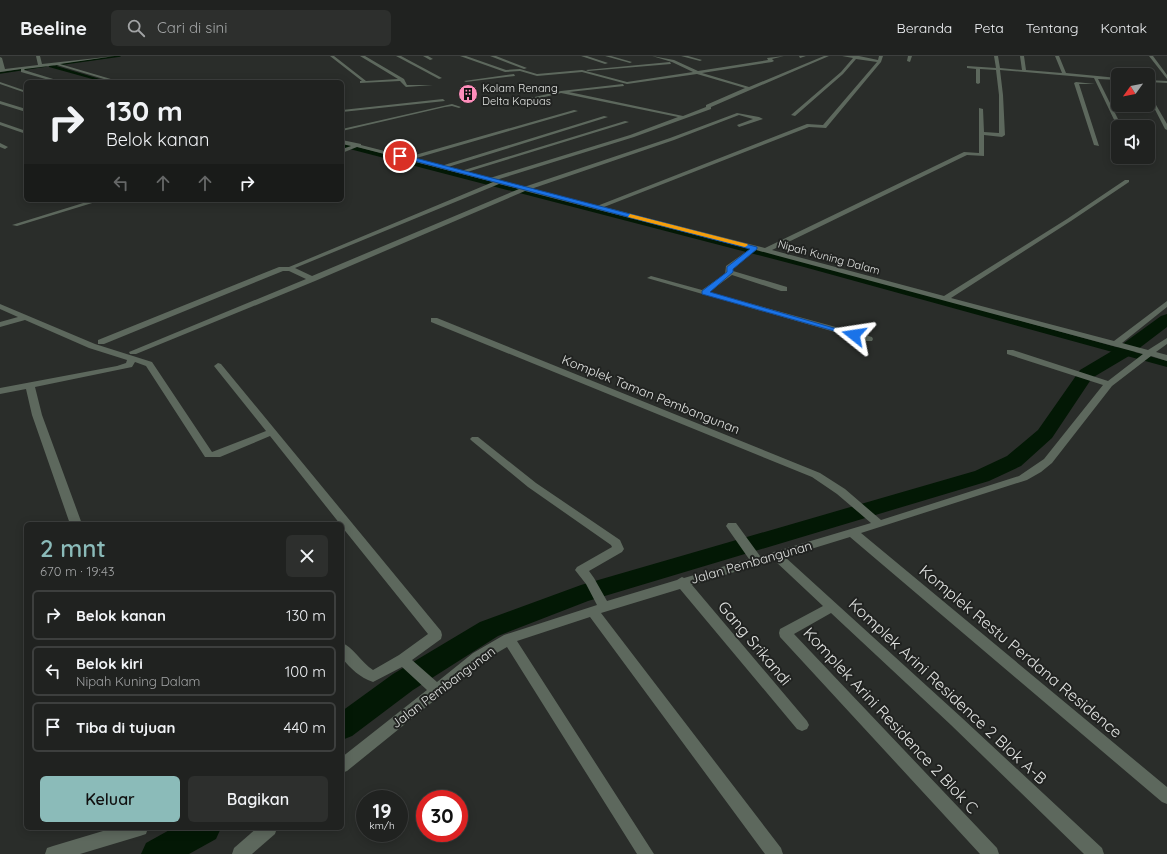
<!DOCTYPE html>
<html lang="id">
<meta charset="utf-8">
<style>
:root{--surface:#202220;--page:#2d2f2d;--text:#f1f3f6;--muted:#a2a4a5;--line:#3d3f3e;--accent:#8bbbb9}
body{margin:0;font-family:Quicksand,sans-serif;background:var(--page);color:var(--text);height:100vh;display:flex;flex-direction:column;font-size:15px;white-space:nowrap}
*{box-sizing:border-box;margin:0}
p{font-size:13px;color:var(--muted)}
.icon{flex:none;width:22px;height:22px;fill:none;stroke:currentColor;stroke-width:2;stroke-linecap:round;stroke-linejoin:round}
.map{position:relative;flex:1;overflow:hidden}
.drawer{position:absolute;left:24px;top:466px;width:320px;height:308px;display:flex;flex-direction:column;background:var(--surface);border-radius:6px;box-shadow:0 2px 10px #0003,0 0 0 1px var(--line)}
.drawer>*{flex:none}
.top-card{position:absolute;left:24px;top:24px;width:320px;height:122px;border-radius:6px;box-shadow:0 2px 10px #0003,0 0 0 1px var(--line);background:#202220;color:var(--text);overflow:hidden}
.needle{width:26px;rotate:237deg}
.controls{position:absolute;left:1111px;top:12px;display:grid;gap:8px}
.controls a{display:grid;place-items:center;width:44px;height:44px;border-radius:6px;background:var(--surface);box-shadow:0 2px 10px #0003,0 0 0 1px var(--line);font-size:20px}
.speed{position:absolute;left:356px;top:734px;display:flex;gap:8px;font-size:20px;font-weight:700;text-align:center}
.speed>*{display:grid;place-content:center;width:52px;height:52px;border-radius:50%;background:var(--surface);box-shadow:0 2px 10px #0003,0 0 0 1px var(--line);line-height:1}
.speed small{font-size:10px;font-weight:400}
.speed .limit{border:6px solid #d22;background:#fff;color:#111}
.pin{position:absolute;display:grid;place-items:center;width:34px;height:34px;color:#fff;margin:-17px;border:2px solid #fff;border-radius:50%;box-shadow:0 1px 4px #0007}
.me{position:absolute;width:44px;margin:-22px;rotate:285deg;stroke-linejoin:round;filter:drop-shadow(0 0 3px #0008)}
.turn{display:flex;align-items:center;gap:14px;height:84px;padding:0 16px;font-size:18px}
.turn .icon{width:52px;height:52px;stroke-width:2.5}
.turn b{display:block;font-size:28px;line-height:34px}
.lanes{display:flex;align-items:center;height:38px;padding:0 16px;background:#0003;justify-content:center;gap:20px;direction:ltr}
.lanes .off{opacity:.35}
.round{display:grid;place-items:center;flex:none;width:42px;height:42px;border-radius:6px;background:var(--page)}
.headline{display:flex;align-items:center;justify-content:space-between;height:68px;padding:0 16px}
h1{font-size:24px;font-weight:600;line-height:30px;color:var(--accent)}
.action{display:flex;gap:8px;margin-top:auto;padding:8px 16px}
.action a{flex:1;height:46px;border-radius:6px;background:var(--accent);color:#111;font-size:16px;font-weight:600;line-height:46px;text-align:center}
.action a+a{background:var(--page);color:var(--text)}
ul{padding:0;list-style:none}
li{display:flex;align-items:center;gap:12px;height:50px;margin:0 8px 6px;padding:0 8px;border:2px solid var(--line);border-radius:6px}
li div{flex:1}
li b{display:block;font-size:15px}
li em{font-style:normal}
header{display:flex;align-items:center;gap:24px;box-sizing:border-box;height:56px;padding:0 20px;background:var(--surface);border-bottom:1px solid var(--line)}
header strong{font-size:19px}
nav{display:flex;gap:22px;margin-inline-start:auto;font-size:14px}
.search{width:280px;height:36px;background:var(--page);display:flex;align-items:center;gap:10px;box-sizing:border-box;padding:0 14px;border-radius:6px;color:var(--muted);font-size:15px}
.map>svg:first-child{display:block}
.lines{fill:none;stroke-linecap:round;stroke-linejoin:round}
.stream{stroke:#031805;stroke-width:1.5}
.canal{fill:#031805;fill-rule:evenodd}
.river{fill:#031805;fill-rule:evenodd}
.minor{fill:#5d685d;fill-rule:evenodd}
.route{fill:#1a73e8;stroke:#114b97}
.slow{fill:#f59e0b}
.labels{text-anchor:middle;stroke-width:4;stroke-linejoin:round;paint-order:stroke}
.far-poi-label{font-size:11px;fill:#e2e4e2;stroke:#212321;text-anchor:start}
.far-street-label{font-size:11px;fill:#e2e4e2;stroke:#212321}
.street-label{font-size:13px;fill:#e2e4e2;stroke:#212321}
.near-street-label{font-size:16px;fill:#e2e4e2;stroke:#212321}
</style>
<header>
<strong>Beeline</strong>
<div class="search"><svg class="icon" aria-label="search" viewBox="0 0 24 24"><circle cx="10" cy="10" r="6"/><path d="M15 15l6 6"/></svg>Cari di sini</div>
<nav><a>Beranda</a><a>Peta</a><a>Tentang</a><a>Kontak</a></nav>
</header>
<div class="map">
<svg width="1167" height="798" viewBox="0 0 1167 798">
<rect width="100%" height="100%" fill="#2a2d2a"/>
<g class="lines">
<g class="stream">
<path d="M56 9 120 0"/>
<path d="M0 17 46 10"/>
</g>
<g class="canal">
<path d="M49 9H53L110 26H103L49 11Z"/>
<path d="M342 87 810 207 1167 305V311L804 211 342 91Z"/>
</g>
<g class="river">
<path d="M1167 258V271L1129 300 1092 322 1052 382 1021 410 989 425 588 545 498 580 413 634 352 680 342 684V655L393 618 480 566 581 529 975 415 1007 400 1038 374 1080 314 1117 292 1161 260Z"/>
<path d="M173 772H221L216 783 189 798H141L146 787Z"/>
</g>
<g class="minor">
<path d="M36 0H40L42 8 115 0 60 8 121 26H114L57 9 25 13 24 14 63 26H56L21 16V13L0 16V1L2 2 5 13 38 9Z"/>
<path d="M330 0H334L366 25 398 23 360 0H365L404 23 407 29H433L406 31 400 25 360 27V25H362Z"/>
<path d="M396 0H401L442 22 439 23Z"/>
<path d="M423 0H428L433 3 430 4Z"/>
<path d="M460 0H466L506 14 520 13 537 18 582 14 627 26 693 16 672 6 652 0 674 4 698 15 768 4 767 2 784 0 772 3 774 5 772 6 702 17 749 31 824 0H829L711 51V53L634 81 496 124 524 131 670 82 737 57 759 61 763 63 739 71 737 69 753 63 739 59 674 84 531 133 597 150 807 68 823 69 877 6 856 3 843 18 795 60 791 59 841 16 853 2 842 0H859L878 4 879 0H883L881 6 826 72 809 71 604 151 765 192 964 96 979 97V52L983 53 984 76 999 77V39L996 14 980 13V27L978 28 976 27V13L967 12V10L996 12 994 0H998L1000 12 1022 14 1020 0H1024L1026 14 1062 17 1055 0H1059L1066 17 1118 22V24L1098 23 1122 71 1118 72 1094 22 1000 14 1003 39 1005 79 1002 81 984 79V100L967 99 772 194 944 240 1067 163 1125 124H1129V126L1071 165 951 242 1114 285 1167 245V251L1122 287 1148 294 1167 282V288L1156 296 1167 299V305L1151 300 1112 330 1052 407 1041 416 1027 424 861 477 1167 731V748L1162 746 850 481 785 501 961 661 1102 792 1104 798H1084L951 669 831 557 794 578 997 792 999 798H980L780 581 779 577 780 573 823 550 774 504 692 529 807 665 809 669 807 673 802 675 797 673 680 533 601 557 781 792 783 798H765L590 561 517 585 654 798H637L507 591 483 605 347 715 342 717V701L427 634 402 611 373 626C359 621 351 613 342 602V587C352 590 362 607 373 614L399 599 428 578 342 471V468H340L270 380 220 401H205L146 310 135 306 132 311 35 331 42 359 82 468H70L32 359 26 333 0 338V332L117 310 126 307 127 304 89 292 25 264 0 271V266L18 261 0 253V248L95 288 152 306 212 396 266 375 214 310 218 307 221 308 441 575 442 579 441 583 412 604 437 626 473 597 504 579 597 549 586 528 575 514 577 511 612 491 611 489 528 431 472 385 470 383 472 381H478L536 427 620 484 624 493 622 496 589 515 594 522 607 545 677 524 682 521 684 522 749 503 728 473 726 470 728 467H736L760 500 871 467 837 438 812 421 431 266V262H437L820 417 845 433 881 464 1019 420 1044 403 1103 329 1007 298V294H1013L1108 325 1143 298 756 194 733 213V215L787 231V235H781L732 219 709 236 872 281 873 283 872 285H866L647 222 651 220 702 234 725 218 726 210 750 193 525 135 315 225 136 298H130L129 296 306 223 289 215H283L104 288H98V284L279 211H289L493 126 357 91 342 97V93L351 90 342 88V84L361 88V89L408 101 574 54 578 55 413 103 441 110 604 60 608 61 448 111 461 115 625 65 629 66 467 116 490 122 630 79 678 61 561 37 532 44 530 42 561 35 623 28 624 30 569 36 683 60 706 51V49L745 32 697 18 627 28 582 16 537 20 520 15 505 16ZM499 128 519 133 312 220 295 212Z"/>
<path d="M490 0H496L527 12 524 13Z"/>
<path d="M581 0H587L608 7 605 8Z"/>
<path d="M605 0H611L632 6 630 7Z"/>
<path d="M681 0H688L702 4 700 5Z"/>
<path d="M799 0H806L800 2Z"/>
<path d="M908 0H912L910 6 907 5Z"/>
<path d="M1149 0H1153L1167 19V23Z"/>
<path d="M670 6 671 8 588 15 586 14Z"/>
<path d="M514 18 515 20 466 26 464 25Z"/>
<path d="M1148 24 1167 25V27L1148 26Z"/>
<path d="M0 26 26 35V37L0 28Z"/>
<path d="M1076 26 1095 28H1079L1099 90 1094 89 1074 27Z"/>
<path d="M1148 35 1167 68V74L1165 73 1148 40Z"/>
<path d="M443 43 445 45 342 56V54Z"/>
<path d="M0 45 26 53V56L0 48Z"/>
<path d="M452 48 461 51 459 52 452 50 445 51 342 75V73Z"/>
<path d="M0 66 26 75V78L0 69Z"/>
<path d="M0 87 8 91 5 93 0 91Z"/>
<path d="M1131 101H1137L1139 109H1135Z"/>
<path d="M93 144H102L17 170 12 169Z"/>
<path d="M113 772H148L146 778 140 780 80 798H45L47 792 53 790Z"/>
<path d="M257 772H277L275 778 252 798H232L234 792Z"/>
</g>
</g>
<path class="route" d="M400 98 757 191V193L733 213V216L710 236 858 279 852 280 702 238V235L727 216V211L750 193 399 101Z"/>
<path class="slow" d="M630 158 747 188 748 189 745 191 628 161Z"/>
<defs>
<g id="building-disc" transform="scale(1)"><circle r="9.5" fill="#fe8ebb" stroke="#212321"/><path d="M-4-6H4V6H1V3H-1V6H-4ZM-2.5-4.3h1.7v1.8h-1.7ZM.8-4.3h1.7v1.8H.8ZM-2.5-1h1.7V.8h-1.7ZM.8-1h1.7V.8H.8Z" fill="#111"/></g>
</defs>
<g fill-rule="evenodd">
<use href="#building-disc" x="468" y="38"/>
</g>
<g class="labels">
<g class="far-poi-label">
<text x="482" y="36">Kolam Renang<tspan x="482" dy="13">Delta Kapuas</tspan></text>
</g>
<g class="far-street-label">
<text transform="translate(829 201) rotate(15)" y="4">Nipah Kuning Dalam</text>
</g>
<g class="street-label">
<text transform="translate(651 338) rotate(22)" y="5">Komplek Taman Pembangunan</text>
<text transform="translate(751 506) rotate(-16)" y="5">Jalan Pembangunan</text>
<text transform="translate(443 631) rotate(-37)" y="5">Jalan Pembangunan</text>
</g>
<g class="near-street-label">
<text transform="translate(755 587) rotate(50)" y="6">Gang Srikandi</text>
<text transform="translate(1021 595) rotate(40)" y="6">Komplek Restu Perdana Residence</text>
<text transform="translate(948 635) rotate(43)" y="6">Komplek Arini Residence 2 Blok A-B</text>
<text transform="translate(891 664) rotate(47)" y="6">Komplek Arini Residence 2 Blok C</text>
</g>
</g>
</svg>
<div class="controls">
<a><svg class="needle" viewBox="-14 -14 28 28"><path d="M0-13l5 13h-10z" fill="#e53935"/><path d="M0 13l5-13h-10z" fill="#a2a4a5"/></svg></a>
<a><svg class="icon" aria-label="sound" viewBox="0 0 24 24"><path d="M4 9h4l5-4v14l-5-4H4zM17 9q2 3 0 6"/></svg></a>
</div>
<div class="speed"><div>19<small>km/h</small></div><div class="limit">30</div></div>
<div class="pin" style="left:400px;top:100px;background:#d93025"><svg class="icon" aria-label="arrive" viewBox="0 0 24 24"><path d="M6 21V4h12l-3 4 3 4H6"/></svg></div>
<svg class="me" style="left:854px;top:279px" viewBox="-20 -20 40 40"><path d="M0-17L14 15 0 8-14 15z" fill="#1a73e8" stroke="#fff" stroke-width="4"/></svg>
<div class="top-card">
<div class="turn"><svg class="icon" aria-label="right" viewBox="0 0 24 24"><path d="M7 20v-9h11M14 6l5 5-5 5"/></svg><div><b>130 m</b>Belok kanan</div></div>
<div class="lanes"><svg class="icon off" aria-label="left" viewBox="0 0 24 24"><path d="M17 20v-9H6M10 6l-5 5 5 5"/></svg><svg class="icon off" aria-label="ahead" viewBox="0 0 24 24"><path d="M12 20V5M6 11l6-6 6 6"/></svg><svg class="icon off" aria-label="ahead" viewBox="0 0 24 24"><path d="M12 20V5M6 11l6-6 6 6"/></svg><svg class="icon" aria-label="right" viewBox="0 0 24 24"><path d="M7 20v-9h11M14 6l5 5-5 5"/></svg></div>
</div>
<section class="drawer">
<div class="headline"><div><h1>2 mnt</h1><p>670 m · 19:43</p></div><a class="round"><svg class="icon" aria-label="close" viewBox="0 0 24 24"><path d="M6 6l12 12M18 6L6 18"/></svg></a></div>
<ul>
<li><svg class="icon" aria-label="right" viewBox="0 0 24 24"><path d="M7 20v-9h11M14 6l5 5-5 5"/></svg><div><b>Belok kanan</b></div><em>130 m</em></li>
<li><svg class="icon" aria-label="left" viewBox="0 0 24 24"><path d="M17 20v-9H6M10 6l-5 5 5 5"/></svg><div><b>Belok kiri</b><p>Nipah Kuning Dalam</p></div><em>100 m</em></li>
<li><svg class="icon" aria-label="arrive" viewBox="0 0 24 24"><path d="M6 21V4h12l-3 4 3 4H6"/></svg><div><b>Tiba di tujuan</b></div><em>440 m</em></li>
</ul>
<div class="action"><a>Keluar</a><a>Bagikan</a></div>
</section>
</div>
